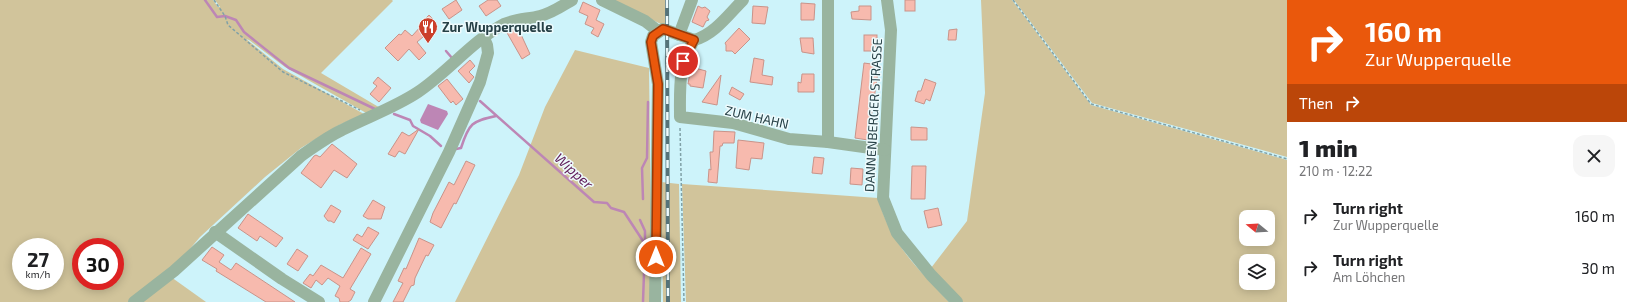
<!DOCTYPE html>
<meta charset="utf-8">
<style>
:root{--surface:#fff;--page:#f6f6f6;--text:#202124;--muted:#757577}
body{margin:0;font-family:"Exo 2",sans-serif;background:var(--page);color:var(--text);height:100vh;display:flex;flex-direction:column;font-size:15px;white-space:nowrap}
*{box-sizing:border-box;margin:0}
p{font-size:13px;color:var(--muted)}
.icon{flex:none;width:22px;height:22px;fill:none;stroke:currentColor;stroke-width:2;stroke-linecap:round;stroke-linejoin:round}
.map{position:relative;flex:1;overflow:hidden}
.details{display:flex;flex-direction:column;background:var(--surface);width:340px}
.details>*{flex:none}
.guide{background:#ea580c;color:#fff;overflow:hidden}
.needle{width:26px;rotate:288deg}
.controls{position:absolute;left:1239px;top:210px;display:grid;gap:8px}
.controls a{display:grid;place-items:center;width:36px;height:36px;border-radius:8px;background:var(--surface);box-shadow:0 2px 10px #0003;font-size:20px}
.speed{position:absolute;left:12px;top:238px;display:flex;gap:8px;font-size:20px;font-weight:700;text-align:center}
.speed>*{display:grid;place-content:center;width:52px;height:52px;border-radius:50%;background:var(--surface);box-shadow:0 2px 10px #0003;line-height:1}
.speed small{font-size:10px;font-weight:400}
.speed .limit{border:6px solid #d22;background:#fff;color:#111}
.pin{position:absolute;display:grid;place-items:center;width:34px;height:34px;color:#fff;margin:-17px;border:2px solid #fff;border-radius:50%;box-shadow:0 1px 4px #0007}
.me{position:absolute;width:44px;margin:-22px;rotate:0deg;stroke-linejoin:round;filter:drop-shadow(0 0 3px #0008)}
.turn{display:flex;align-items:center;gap:14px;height:84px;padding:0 12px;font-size:18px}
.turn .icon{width:52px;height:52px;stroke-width:2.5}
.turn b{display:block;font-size:28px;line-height:34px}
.then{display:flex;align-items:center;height:38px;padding:0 12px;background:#0003;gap:8px;font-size:15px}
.round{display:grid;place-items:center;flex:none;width:42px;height:42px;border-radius:12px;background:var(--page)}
.head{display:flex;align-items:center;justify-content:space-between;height:68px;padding:0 12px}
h1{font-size:24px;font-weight:800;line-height:30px}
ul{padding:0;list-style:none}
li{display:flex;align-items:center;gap:12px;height:52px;padding:0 12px}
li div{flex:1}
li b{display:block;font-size:15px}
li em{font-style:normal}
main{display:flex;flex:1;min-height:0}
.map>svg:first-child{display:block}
.green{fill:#d1c49b;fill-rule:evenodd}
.water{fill:#bd86b5}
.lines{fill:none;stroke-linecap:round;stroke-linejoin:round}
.stream{stroke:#bd86b5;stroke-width:2.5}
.building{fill:#f7baae;stroke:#c99389}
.path{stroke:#80a1a7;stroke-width:1.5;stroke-dasharray:3 2;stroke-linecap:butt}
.minor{stroke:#99b49f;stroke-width:12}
.rail-casing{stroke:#557379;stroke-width:4}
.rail{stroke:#eefbfd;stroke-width:2.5;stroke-dasharray:8;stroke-linecap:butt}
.route-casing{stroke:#983908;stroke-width:10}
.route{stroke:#ea580c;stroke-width:7}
.labels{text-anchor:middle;stroke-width:3;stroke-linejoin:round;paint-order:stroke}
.poi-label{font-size:13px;font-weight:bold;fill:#264046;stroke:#eefbfd;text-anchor:start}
.street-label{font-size:13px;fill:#264046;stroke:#eefbfd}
.water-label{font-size:14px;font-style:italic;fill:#63215c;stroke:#eefbfd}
</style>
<main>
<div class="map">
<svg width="1287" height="302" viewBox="0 0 1287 302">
<rect width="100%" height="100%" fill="#cdf3fa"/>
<g class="green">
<path d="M0 0H213L218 7H220L215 0H392L393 1 321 73 382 109 368 114 285 67 249 40 246 39 283 69 364 114 339 125 301 148 265 177 200 237 173 269 131 302H0ZM21 247H55V281H21ZM81 247H115V281H81Z"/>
<path d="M611 0H665V26Z"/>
<path d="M981 0H1012L1091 105 1287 160V302H961L931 268 967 221 985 93ZM1246 217H1268V239H1246ZM1246 261H1268V283H1246Z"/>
<path d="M1014 0H1287V157L1092 103Z"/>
<path d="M575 50 649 68 652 302H455L519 175 545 107Z"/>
<path d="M661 182 679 184 681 302H663Z"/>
<path d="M682 184 878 198C891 245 917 267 949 302H686Z"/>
<path d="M171 277 206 302H137Z"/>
</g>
<path class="water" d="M428 104 447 111 448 114 438 130 421 123 420 120Z"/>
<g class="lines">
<g class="stream">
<path d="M205 0 217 17 225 16 236 20 244 32 289 68 375 109"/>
<path d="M446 51 452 58"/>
<path d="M480 101 594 202 607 203 611 208 624 212 645 244 643 302"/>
<path d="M394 114 410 120 413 126 430 136 441 146"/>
<path d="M456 149 461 148C469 123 472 121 496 116"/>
<path d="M643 199 642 168 647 158 648 102"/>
<path d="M640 220 645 231V242"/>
</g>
</g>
<g class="building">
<path d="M456 0 462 10 449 19 442 9Z"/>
<path d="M488 0H497L501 6 486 16 479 6Z"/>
<rect x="905" y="0" width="10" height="11"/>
<path d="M583 2 600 10 596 20 604 24 598 37 591 33 594 28 585 24 588 16 579 12Z"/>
<path d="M801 3 815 4 814 20H801Z"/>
<path d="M698 6 702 8 705 7 710 11 707 17 709 20 706 21 703 27 692 22Z"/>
<path d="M753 6 768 7 765 24 752 23Z"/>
<path d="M859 6H871V20L852 19 851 12 859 11Z"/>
<path d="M429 15 436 22 427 31 429 32 417 42 426 53 419 60 409 49 398 61 385 48 399 34 401 35 405 30 412 36 422 25 420 24Z"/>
<path d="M518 28 530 54 522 59 506 31Z"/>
<path d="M739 28 750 39 735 54 732 51H726V45L725 43Z"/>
<path d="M957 29 956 40H948L949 30Z"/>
<rect x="864" y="35" width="13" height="16"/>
<path d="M800 38H813L814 54 802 52Z"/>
<path d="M754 58 764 60 762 75 773 77 772 85 750 82Z"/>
<path d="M470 60 475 66 469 72 474 77 469 83 458 71Z"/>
<path d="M864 63 879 65 868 140 855 138Z"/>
<path d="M691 67 706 71 703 88 690 86V84H688Z"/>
<path d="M802 74H814V92H798V82L801 83Z"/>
<path d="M721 75 717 105 702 102Z"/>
<path d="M378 77 391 88 379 102 370 94 377 86 373 83Z"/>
<path d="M447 79 463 99 456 105 453 101 451 103 438 86Z"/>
<path d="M925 79 936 83 930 101 926 99 924 104 915 101 918 91H921Z"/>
<path d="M732 87 744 94 740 100 729 94Z"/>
<path d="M911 127 927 128V140H911Z"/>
<path d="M419 129 405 154 399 151 395 157 388 154 402 132 409 136Z"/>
<path d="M714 131 735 132 734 143H723L722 146H720L717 183 708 182 709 169 711 170 710 152H713Z"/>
<path d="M738 140 764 143 762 159 751 158 749 170 736 168Z"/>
<path d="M332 144 357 164 347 178 334 170 321 188 301 173 314 156 316 155 320 157Z"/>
<path d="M814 157 824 158 822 174 812 173Z"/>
<path d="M466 161 475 165 456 204 454 203 441 228 430 222 433 213 449 182 454 185Z"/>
<path d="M912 166H926L925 199H911Z"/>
<path d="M851 168 863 169 862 185 850 184Z"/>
<path d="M373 200 385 207 381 219H368L363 216Z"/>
<path d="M331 205 341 211 334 223 331 221H328L324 216Z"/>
<path d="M938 208 942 225 928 228 924 211Z"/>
<path d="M248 214 283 238 276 247 260 236 257 241 238 228Z"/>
<path d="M368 227 379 233 368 249 353 240 357 234 362 237Z"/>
<path d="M419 238 434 245 428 256 426 255 415 278 414 285 411 286 403 302H393L403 283 398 281 404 268 406 269Z"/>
<path d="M212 247 224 255 219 262 231 270 236 263 295 302H266L216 271 217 269 202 260Z"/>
<path d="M361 248 371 254 350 289 355 292 351 300 348 302H340L339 298 335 296 340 286 328 278 322 285 316 280 311 288 303 283 310 274 313 276 321 265 343 278Z"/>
<path d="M297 249 308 256 298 271 287 264Z"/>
</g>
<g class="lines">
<g class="path">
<path d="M214 0 225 16 228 25 283 72 360 110"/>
<path d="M1013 0 1091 104 1287 159"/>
<path d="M680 128 684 302"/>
</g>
<g class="minor">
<path d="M602 0 645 21 658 31"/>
<path d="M828 0V142"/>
<path d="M887 0 891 30 883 198 897 233 931 275 957 302"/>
<path d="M679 35 692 0"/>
<path d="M694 40C678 66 680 87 680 117L733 123 789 139 828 142 885 150"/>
<path d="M694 40C714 35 729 14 743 0"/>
<path d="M215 232 282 279 319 302"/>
<path d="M134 302 174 271 301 156C314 147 327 137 342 130 367 117 394 108 418 92 448 72 472 41 504 24 515 19 528 19 540 16 552 13 562 6 572 0"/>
<path d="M374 302 449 152 480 82 488 53 487 45 484 38"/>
<path d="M655 302 658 84 651 42 653 36 663 29 694 40"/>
</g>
<g class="rail-casing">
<path id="rail" d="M667 0 668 302"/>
</g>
<use href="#rail" class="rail"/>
</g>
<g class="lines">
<g class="route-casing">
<path id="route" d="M656 257 658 84 651 42 653 36 663 29 694 40 683 61"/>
</g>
<use href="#route" class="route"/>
</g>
<defs>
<g id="restaurant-pin" transform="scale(1)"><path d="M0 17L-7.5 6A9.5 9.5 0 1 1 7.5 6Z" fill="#cb3f2a" stroke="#eefbfd"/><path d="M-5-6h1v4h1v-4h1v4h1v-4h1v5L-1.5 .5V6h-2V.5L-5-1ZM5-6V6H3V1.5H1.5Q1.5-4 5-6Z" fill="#fff"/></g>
</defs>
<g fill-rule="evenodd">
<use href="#restaurant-pin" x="428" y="27"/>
</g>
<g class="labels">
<g class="poi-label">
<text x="442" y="32">Zur Wupperquelle</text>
</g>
<g class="street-label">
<text transform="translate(873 115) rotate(-87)" y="5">DANNENBERGER STRASSE</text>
<text transform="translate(757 117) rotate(13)" y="5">ZUM HAHN</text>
</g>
<g class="water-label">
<text transform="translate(574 171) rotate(42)" y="5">Wipper</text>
</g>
</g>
</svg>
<div class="controls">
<a><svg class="needle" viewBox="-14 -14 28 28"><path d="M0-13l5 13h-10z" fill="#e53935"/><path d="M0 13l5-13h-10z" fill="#757577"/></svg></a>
<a><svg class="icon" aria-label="layers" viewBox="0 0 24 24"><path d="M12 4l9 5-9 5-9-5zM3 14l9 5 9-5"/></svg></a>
</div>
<div class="speed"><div>27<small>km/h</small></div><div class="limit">30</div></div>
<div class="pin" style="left:683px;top:61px;background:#d93025"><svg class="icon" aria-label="arrive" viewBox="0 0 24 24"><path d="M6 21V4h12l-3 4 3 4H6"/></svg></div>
<svg class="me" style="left:656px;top:257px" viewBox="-20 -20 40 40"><circle r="17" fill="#ea580c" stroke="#fff" stroke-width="3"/><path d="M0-11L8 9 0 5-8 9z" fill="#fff"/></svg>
</div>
<section class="details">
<div class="guide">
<div class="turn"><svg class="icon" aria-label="right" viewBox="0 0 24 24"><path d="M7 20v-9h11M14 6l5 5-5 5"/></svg><div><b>160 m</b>Zur Wupperquelle</div></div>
<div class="then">Then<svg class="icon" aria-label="right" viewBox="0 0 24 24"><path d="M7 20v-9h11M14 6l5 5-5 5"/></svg></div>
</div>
<div class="head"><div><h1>1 min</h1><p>210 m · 12:22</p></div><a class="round"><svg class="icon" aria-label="close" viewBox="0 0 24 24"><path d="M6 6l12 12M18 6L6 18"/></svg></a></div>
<ul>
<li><svg class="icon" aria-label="right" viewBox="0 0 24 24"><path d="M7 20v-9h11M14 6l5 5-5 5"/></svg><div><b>Turn right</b><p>Zur Wupperquelle</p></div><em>160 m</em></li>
<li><svg class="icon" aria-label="right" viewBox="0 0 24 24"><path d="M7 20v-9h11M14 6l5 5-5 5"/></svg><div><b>Turn right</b><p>Am Löhchen</p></div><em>30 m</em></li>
</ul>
</section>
</main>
